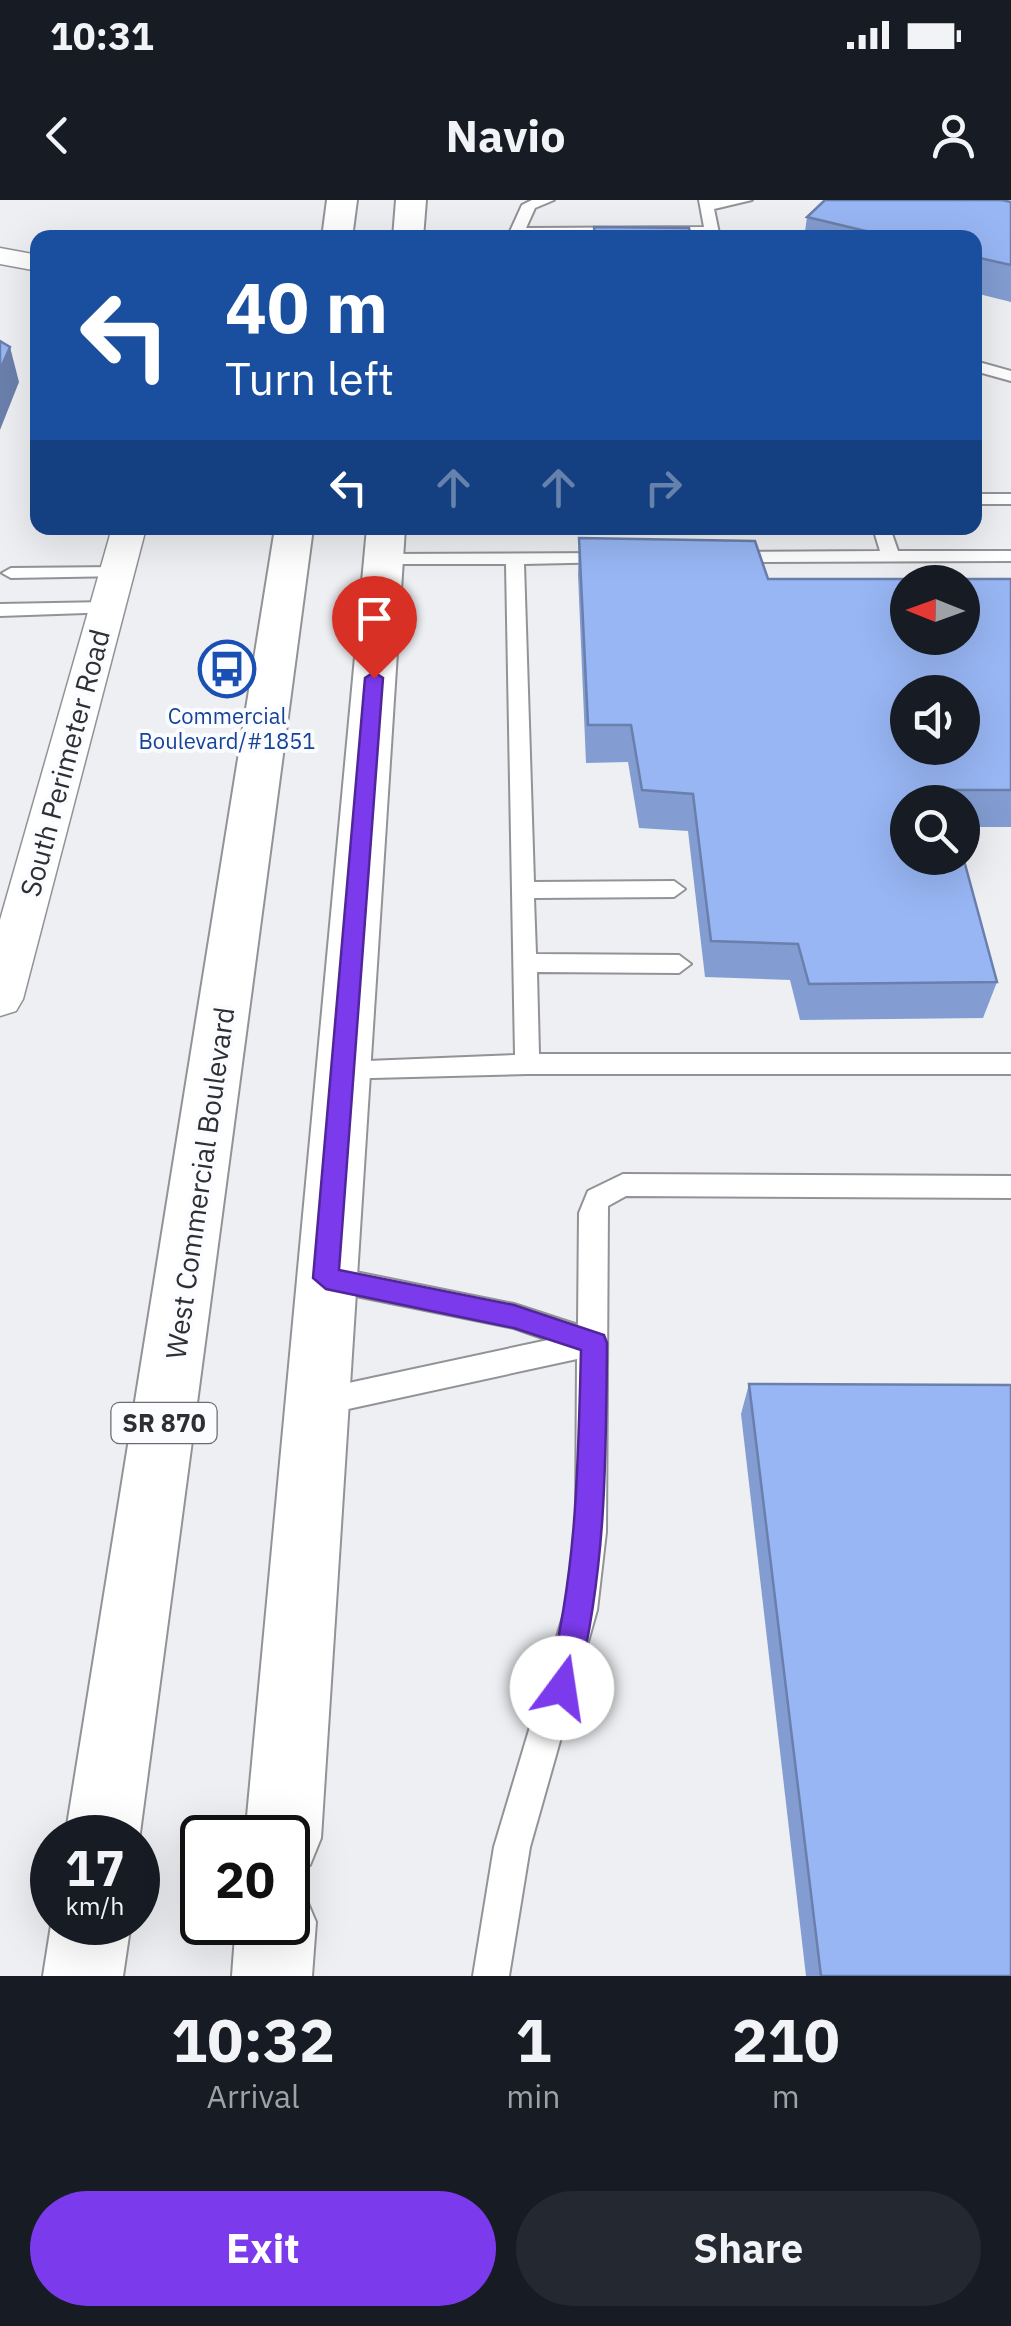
<!DOCTYPE html>
<style>
:root{--surface:#171b24;--page:#242831;--text:#f1f3f6;--muted:#9ea1a6;--accent:#7c3aed}
body{margin:0;font-family:"IBM Plex Sans",sans-serif;background:var(--page);color:var(--text);height:100vh;display:flex;flex-direction:column;font-size:38px;white-space:nowrap}
*{box-sizing:border-box;margin:0}
p{font-size:32px;color:var(--muted)}
.icon{flex:none;width:55px;height:55px;fill:none;stroke:currentColor;stroke-width:2;stroke-linecap:round;stroke-linejoin:round}
.map{position:relative;height:1776px;overflow:hidden}
.side{display:flex;flex-direction:column;background:var(--surface);flex:1}
.side>*{flex:none}
.guide{position:absolute;left:30px;top:30px;width:952px;height:305px;border-radius:20px;box-shadow:0 10px 40px #0002;background:#1a4fa0;color:#fff;overflow:hidden}
.needle{width:65px;rotate:271deg}
.tools{position:absolute;left:890px;top:365px;display:grid;gap:20px}
.tools a{display:grid;place-items:center;width:90px;height:90px;border-radius:50%;background:var(--surface);box-shadow:0 10px 40px #0002;font-size:50px}
.speed{position:absolute;left:30px;top:1615px;display:flex;gap:20px;font-size:50px;font-weight:700;text-align:center}
.speed>*{display:grid;place-content:center;width:130px;height:130px;border-radius:50%;background:var(--surface);box-shadow:0 10px 40px #0002;line-height:1}
.speed small{font-size:25px;font-weight:400}
.speed .limit{border:5px solid #111;border-radius:15px;background:#fff;color:#111}
.pin{position:absolute;display:grid;place-items:center;width:85px;height:85px;color:#fff;margin:-102px -42px;border-radius:50% 50% 50% 0;rotate:-45deg;box-shadow:0 0 10px #0007}
.pin .icon{rotate:45deg}
.me{position:absolute;width:110px;margin:-55px;rotate:14deg;stroke-linejoin:round;filter:drop-shadow(0 0 8px #0008)}
.turn{display:flex;align-items:center;gap:35px;height:210px;padding:0 30px;font-size:45px}
.turn .icon{width:130px;height:130px;stroke-width:2.5}
.turn b{display:block;font-size:70px;line-height:85px}
.lanes{display:flex;align-items:center;height:95px;padding:0 30px;background:#0003;justify-content:center;gap:50px;direction:ltr}
.lanes .off{opacity:.35}
.eta{display:flex;justify-content:space-evenly;align-items:center;height:170px;text-align:center}
.eta b{font-size:60px;font-weight:700;line-height:70px}
.cta{display:flex;gap:20px;margin-top:auto;padding:20px 30px}
.cta a{flex:1;height:115px;border-radius:60px;background:var(--accent);color:#fff;font-size:40px;font-weight:700;line-height:115px;text-align:center}
.cta a+a{background:var(--page);color:var(--text)}
.status{display:flex;justify-content:space-between;align-items:center;height:70px;padding:0 50px;background:var(--surface);direction:ltr}
.status svg{height:28px;fill:currentColor}
header{display:flex;justify-content:space-between;align-items:center;height:130px;padding:0 30px;background:var(--surface);font-size:45px;font-weight:700}
.map>svg:first-child{display:block}
.lines{fill:none;stroke-linecap:round;stroke-linejoin:round}
.lane-casing{stroke:#919396;stroke-width:4}
.street-casing{stroke:#919396;stroke-width:3}
.highway-casing{stroke:#919396;stroke-width:4}
.lane{fill:#fff;fill-rule:evenodd}
.street{fill:#fff;fill-rule:evenodd}
.highway{fill:#fff;fill-rule:evenodd}
.wall{fill:#839dd2}
.shaded-wall{fill:#6a7fab}
.building{fill:#98b6f4;stroke:#6a7fab;stroke-width:2.5;fill-rule:evenodd}
.route{fill:#7c3aed;stroke:#51269a;stroke-width:2.5}
.labels{text-anchor:middle;stroke-width:8;stroke-linejoin:round;paint-order:stroke}
.far-transit-label{font-size:22px;fill:#164399;stroke:#fbfcff}
.shield{fill:#fbfcff;stroke:#6c6c6e;stroke-width:2.5}
.shield-label{font-size:25px;font-weight:bold;fill:#2e2f30}
.street-label{font-size:28px;fill:#2e2f30;stroke:#fbfcff}
</style>
<div class="status"><b>10:31</b><svg viewBox="0 0 49 12"><path d="M0 12V9h3v3zM5 12V6h3v6zM10 12V3h3v9zM15 12V0h3v12zM26 1h20v11H26zM47 4h2v5h-2z"/></svg></div>
<header><svg class="icon" aria-label="back" viewBox="0 0 24 24"><path d="M15 5l-7 7 7 7"/></svg>Navio<svg class="icon" aria-label="person" viewBox="0 0 24 24"><circle cx="12" cy="8" r="4"/><path d="M4 21q1-7 8-7t8 7"/></svg></header>
<div class="map">
<svg width="1011" height="1776" viewBox="0 0 1011 1776">
<rect width="100%" height="100%" fill="#edeff2"/>
<g class="lines">
<g class="lane-casing">
<g id="lane">
<path d="M532 0H554L535 8 526 28 704 27 699 0H752L714 9 720 38H507L522 5Z"/>
<path d="M975 161 1011 171V181L975 171Z"/>
<rect x="975" y="294" width="36" height="10"/>
<path d="M873 328H890L898 351H1011V361L730 362 721 357 730 352 880 351Z"/>
<path d="M610 353 616 354V362L524 364 534 682 674 681 685 689 674 697 534 698 536 754 679 755 691 764 679 773 537 772 539 854H1011V874H527L333 879 330 872 333 865 342 862 515 855 506 364H384L375 359 384 354Z"/>
<path d="M117 367 123 368V376L11 378 2 373 11 368Z"/>
<path d="M107 402 116 408 114 412 0 416V404Z"/>
<path d="M623 974 1011 976V998L626 996 608 1006 606 1332 597 1410 530 1647 509 1776H473L494 1647 565 1410 576 1332 577 1159 316 1216 306 1212 301 1203 306 1194 316 1190 548 1140 514 1128 326 1090 316 1086 312 1078 316 1070 326 1066 514 1104 578 1125 579 1013 588 991Z"/>
</g>
</g>
<g class="street-casing">
<g id="street">
<path d="M0 48 38 55V71L0 64Z"/>
<path d="M112 328H146L23 799 16 811 0 816V720Z"/>
</g>
</g>
<g class="highway-casing">
<g id="highway">
<path d="M327 0H357L352 38H322Z"/>
<path d="M396 0H426L423 38H393Z"/>
<path d="M275 328H313L138 1648V1638H65Z"/>
<path d="M367 328H405L321 1638 310 1665 288 1675V1638H245Z"/>
<path d="M288 1687 304 1694 316 1722 312 1776H232L236 1722H288Z"/>
<path d="M52 1719 131 1722 123 1776H43Z"/>
</g>
</g>
<use href="#lane" class="lane"/>
<use href="#street" class="street"/>
<use href="#highway" class="highway"/>
</g>
<g class="wall">
<path d="M1011 2V102L975 93V38H804L807 17Z"/>
<path d="M579 338 768 379H1011V627H962V602H908L997 782 983 818 800 820 790 780 705 777 688 631 639 628 628 562 586 563 578 375Z"/>
<path d="M749 1184 1011 1776H806L741 1214Z"/>
</g>
<path class="shaded-wall" d="M10 147 19 182 0 230V170Z"/>
<g class="building">
<path d="M825 0H1002L1011 2V65L975 57V38H895L807 17Z"/>
<path d="M594 27 689 28 691 38H595Z"/>
<path d="M0 141 10 147 0 170Z"/>
<path d="M579 338 755 341 768 379H1011V590H945L949 602H908V658H962V653L997 782 809 784 798 744 711 741 693 594 642 590 631 525H588ZM908 382H962V438H908ZM908 492H962V548H908Z"/>
<path d="M749 1184 1011 1185V1776H821Z"/>
</g>
<path class="route" d="M374 472 383 478 339 1070 514 1105 604 1135 607 1143C606 1265 606 1368 577 1488L573 1499 562 1503 551 1499 547 1488C577 1371 578 1270 581 1150L514 1128 326 1089 313 1078 365 478Z"/>
<defs>
<g id="bus-ring" transform="scale(2.875)"><circle r="9.5" fill="#fbfcff" stroke="#1a4fb4" stroke-width="1.5"/><path d="M-5-6H5V4H4V6H2V4H-2V6H-4V4H-5ZM-3.5-4V0h7V-4ZM-3.5 1.2v1.5H-2V1.2ZM2 1.2v1.5H3.5V1.2Z" fill="#1a4fb4"/></g>
</defs>
<g fill-rule="evenodd">
<use href="#bus-ring" x="227" y="469"/>
</g>
<g class="labels">
<g class="far-transit-label">
<text x="227" y="524">Commercial<tspan x="227" dy="25">Boulevard/#1851</tspan></text>
</g>
<rect class="shield" x="111.5" y="1203" width="105" height="40" rx="8"/>
<g class="shield-label">
<text x="164" y="1232">SR 870</text>
</g>
<g class="street-label">
<text transform="translate(65 563) rotate(-75)" y="10">South Perimeter Road</text>
<text transform="translate(200 983) rotate(-82)" y="10">West Commercial Boulevard</text>
</g>
</g>
</svg>
<div class="tools">
<a><svg class="needle" viewBox="-14 -14 28 28"><path d="M0-13l5 13h-10z" fill="#e53935"/><path d="M0 13l5-13h-10z" fill="#9ea1a6"/></svg></a>
<a><svg class="icon" aria-label="sound" viewBox="0 0 24 24"><path d="M4 9h4l5-4v14l-5-4H4zM17 9q2 3 0 6"/></svg></a>
<a><svg class="icon" aria-label="search" viewBox="0 0 24 24"><circle cx="10" cy="10" r="6"/><path d="M15 15l6 6"/></svg></a>
</div>
<div class="speed"><div>17<small>km/h</small></div><div class="limit">20</div></div>
<div class="pin" style="left:374px;top:478px;background:#d93025"><svg class="icon" aria-label="arrive" viewBox="0 0 24 24"><path d="M6 21V4h12l-3 4 3 4H6"/></svg></div>
<svg class="me" style="left:562px;top:1488px" viewBox="-20 -20 40 40"><circle r="19" fill="#fff"/><path d="M0-13L10 11 0 6-10 11z" fill="#7c3aed"/></svg>
<div class="guide">
<div class="turn"><svg class="icon" aria-label="left" viewBox="0 0 24 24"><path d="M17 20v-9H6M10 6l-5 5 5 5"/></svg><div><b>40 m</b>Turn left</div></div>
<div class="lanes"><svg class="icon" aria-label="left" viewBox="0 0 24 24"><path d="M17 20v-9H6M10 6l-5 5 5 5"/></svg><svg class="icon off" aria-label="ahead" viewBox="0 0 24 24"><path d="M12 20V5M6 11l6-6 6 6"/></svg><svg class="icon off" aria-label="ahead" viewBox="0 0 24 24"><path d="M12 20V5M6 11l6-6 6 6"/></svg><svg class="icon off" aria-label="right" viewBox="0 0 24 24"><path d="M7 20v-9h11M14 6l5 5-5 5"/></svg></div>
</div>
</div>
<section class="side">
<div class="eta">
<div><b>10:32</b><p>Arrival</p></div>
<div><b>1</b><p>min</p></div>
<div><b>210</b><p>m</p></div>
</div>
<div class="cta"><a>Exit</a><a>Share</a></div>
</section>
